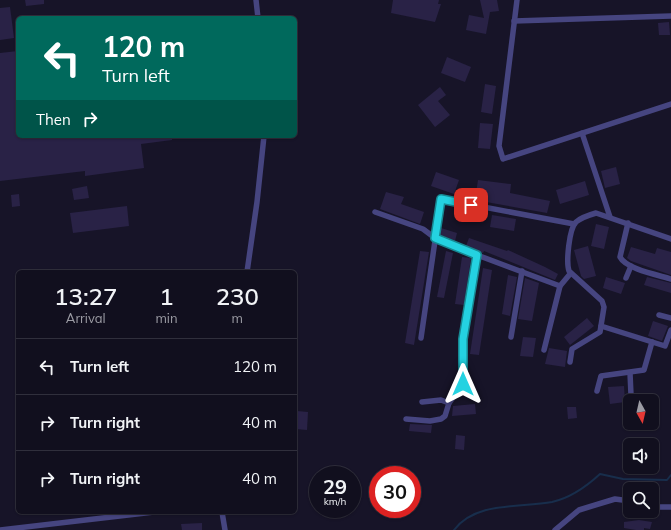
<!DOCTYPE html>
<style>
:root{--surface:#110f1e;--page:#1a1827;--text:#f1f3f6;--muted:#9c9ca4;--line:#302f3c}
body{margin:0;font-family:Mulish,sans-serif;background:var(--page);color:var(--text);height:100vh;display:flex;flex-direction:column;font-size:15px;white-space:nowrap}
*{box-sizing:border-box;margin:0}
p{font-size:13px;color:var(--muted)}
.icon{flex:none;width:22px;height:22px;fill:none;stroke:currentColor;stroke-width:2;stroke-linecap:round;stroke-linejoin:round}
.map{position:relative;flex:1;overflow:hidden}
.drawer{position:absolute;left:16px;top:270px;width:281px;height:244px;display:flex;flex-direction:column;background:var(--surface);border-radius:6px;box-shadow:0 1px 3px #0004,0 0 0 1px var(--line)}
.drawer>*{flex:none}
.hud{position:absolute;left:16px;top:16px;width:281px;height:122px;border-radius:6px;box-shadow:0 1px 3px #0004,0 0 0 1px var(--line);background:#00695c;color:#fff;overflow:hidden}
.needle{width:26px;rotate:172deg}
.fabs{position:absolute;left:623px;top:394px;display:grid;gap:8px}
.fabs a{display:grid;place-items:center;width:36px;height:36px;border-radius:6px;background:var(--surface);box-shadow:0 1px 3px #0004,0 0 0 1px var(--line);font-size:20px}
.speed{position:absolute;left:309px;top:466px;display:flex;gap:8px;font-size:20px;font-weight:700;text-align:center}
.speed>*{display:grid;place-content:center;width:52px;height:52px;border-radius:50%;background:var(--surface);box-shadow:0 1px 3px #0004,0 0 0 1px var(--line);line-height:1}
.speed small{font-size:10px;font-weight:400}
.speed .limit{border:6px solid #d22;background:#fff;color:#111}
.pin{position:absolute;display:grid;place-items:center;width:34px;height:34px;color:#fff;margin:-17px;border-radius:8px;box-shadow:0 2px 6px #0006}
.me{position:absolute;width:44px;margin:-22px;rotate:0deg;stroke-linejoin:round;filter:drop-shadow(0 0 3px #0008)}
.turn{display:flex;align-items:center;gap:14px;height:84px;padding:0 20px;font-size:18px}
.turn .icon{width:52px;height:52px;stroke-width:2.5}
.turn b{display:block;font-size:28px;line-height:34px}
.then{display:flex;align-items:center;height:38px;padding:0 20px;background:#0003;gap:8px;font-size:15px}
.eta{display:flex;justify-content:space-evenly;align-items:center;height:68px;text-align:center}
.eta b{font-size:24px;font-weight:600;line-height:28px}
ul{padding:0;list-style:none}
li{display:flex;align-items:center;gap:12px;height:56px;padding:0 20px;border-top:1px solid var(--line)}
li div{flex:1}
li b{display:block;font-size:15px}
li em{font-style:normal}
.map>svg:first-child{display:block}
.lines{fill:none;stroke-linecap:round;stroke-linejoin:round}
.stream{stroke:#182e4c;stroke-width:2}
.building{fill:#292246}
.minor{stroke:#464580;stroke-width:5.5}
.route-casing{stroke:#178892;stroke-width:10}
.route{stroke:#24d2e1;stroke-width:7}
</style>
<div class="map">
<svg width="671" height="530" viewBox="0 0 671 530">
<rect width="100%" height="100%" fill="#171428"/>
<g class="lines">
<path class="stream" d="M454 530C476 501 520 508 552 502 570 498 587 486 600 474L623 479 667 480 671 475"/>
</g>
<g class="building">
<path d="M25 0H44V4L26 6Z"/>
<path d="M393 0H439L438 4H441L435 22 391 13Z"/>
<path d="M480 0H497L499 11 490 12 486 34 466 30 469 15 484 18Z"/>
<path d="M10 7 14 38 0 40V8Z"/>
<path d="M669 22 670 35H659L658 23Z"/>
<path d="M18 51V136H172V140L141 144 144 168 85 176V171L0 181V53Z"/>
<path d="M447 57 471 67 465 82 441 73Z"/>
<path d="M485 84 496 86 492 114 481 112Z"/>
<path d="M440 87 446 95 438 101 450 115 435 127 418 105Z"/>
<path d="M480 123 493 124 490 149 478 148Z"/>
<path d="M616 167 620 184 605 188 601 171Z"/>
<path d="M436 172 459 180 454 194 431 186Z"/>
<path d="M478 180 511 184 510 193 550 201 547 213 475 200Z"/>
<path d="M585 181 589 195 560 204 556 190Z"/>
<path d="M87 186 89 198 74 200 72 189Z"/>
<path d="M386 192 404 197 401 204 424 212 420 224 380 209Z"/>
<path d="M19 194 20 206 12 207 11 195Z"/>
<path d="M127 206 129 226 73 233 70 213Z"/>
<path d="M492 215 516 219 514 231 490 227Z"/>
<path d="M596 224 609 227 604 249 591 246Z"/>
<path d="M441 228 457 233 455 241 440 235Z"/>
<path d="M469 238 507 251 508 250 545 267 558 274 555 280 484 251 483 253 466 246Z"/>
<path d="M588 246 596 276 584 279 581 276 574 250Z"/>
<path d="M631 247 655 254 657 248 671 252V275L631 261 627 258Z"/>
<path d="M420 251 429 252 414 345 405 343Z"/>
<path d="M446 251 453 253 444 298 437 297Z"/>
<path d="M462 257 471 258 464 305 455 304Z"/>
<path d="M483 268 492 270 479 355 470 354Z"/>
<path d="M508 275 517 277 510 316 502 314Z"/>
<path d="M606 277 625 283 621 294 603 288Z"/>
<path d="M647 277 671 283V293L644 285Z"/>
<path d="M525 278 539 283 532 321 518 319Z"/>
<path d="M587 318 594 326 570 345 564 337Z"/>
<path d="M653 321 668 326 662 341 648 336Z"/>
<path d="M523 337 536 338 533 357 520 356Z"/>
<path d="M549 348 567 351 565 367 545 364Z"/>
<path d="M624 386 625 402 610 404 608 387Z"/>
<path d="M475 404 476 414 452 416 453 406Z"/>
<path d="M567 407H576L577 418 568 419Z"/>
<path d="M297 411 308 412 307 430 296 429Z"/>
<path d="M410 424 432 425 431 433 409 431Z"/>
<path d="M456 435 465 436 464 450 455 449Z"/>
<path d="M639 520 652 522 650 529 644 528V530H636L624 528V522Z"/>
<path d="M202 523V530H182L181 524Z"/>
</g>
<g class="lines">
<g class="minor">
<path d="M256 0 258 18"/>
<path d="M517 0 499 146 503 159 671 104"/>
<path d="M514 21 671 16"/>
<path d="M582 133 610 217"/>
<path d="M375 212 423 229 435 238 477 255 560 286"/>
<path d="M628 223 620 257C626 269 658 275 671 279"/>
<path d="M247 272 257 202 264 136"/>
<path d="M626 278 631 266"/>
<path d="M659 315 671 318"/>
<path d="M601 326 665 346 671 330"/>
<path d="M511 337 522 271"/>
<path d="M421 338 441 199 574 224"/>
<path d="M544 350 560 286 570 274"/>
<path d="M570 362 572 349 600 332 604 307 602 301 569 271C566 262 569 229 576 222 582 217 589 215 596 213L671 239"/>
<path d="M630 373 631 395"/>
<path d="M597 391 601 376 644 370 652 342"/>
<path d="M422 402 441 400 449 403"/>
<path d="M406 419 430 421 441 419 445 416 449 403 463 384V339L477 255"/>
<path d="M652 507H671"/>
<path d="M222 512 225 530"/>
<path d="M0 530 154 512"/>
<path d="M555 530 579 510 615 499 630 501"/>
</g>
</g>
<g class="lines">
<g class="route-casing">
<path id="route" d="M463 384V339L477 255 435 238 441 199 471 205"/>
</g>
<use href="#route" class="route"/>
</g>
</svg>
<div class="fabs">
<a><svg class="needle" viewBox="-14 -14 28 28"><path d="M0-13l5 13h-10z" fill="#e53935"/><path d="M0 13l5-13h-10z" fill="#9c9ca4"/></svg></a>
<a><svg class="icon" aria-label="sound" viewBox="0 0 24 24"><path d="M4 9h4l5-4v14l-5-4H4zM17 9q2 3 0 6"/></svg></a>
<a><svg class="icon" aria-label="search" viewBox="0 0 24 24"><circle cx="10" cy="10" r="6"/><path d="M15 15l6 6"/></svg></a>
</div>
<div class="speed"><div>29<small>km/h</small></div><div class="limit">30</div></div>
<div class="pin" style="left:471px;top:205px;background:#d93025"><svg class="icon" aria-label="arrive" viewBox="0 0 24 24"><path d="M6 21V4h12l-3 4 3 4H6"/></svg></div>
<svg class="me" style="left:463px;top:384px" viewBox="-20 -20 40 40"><path d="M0-17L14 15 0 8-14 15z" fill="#24d2e1" stroke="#fff" stroke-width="4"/></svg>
<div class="hud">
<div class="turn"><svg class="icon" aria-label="left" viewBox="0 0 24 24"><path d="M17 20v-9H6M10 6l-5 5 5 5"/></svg><div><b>120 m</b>Turn left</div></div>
<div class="then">Then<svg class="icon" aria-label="right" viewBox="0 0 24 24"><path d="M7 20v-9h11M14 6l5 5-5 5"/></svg></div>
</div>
<section class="drawer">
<div class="eta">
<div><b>13:27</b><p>Arrival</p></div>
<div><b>1</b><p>min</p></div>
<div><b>230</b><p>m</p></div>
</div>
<ul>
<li><svg class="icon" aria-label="left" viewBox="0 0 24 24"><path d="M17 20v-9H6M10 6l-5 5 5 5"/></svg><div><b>Turn left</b></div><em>120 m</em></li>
<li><svg class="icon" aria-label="right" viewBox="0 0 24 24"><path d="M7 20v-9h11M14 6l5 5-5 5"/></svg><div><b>Turn right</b></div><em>40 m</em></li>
<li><svg class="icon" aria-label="right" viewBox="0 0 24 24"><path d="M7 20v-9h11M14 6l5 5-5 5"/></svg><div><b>Turn right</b></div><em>40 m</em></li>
</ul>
</section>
</div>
